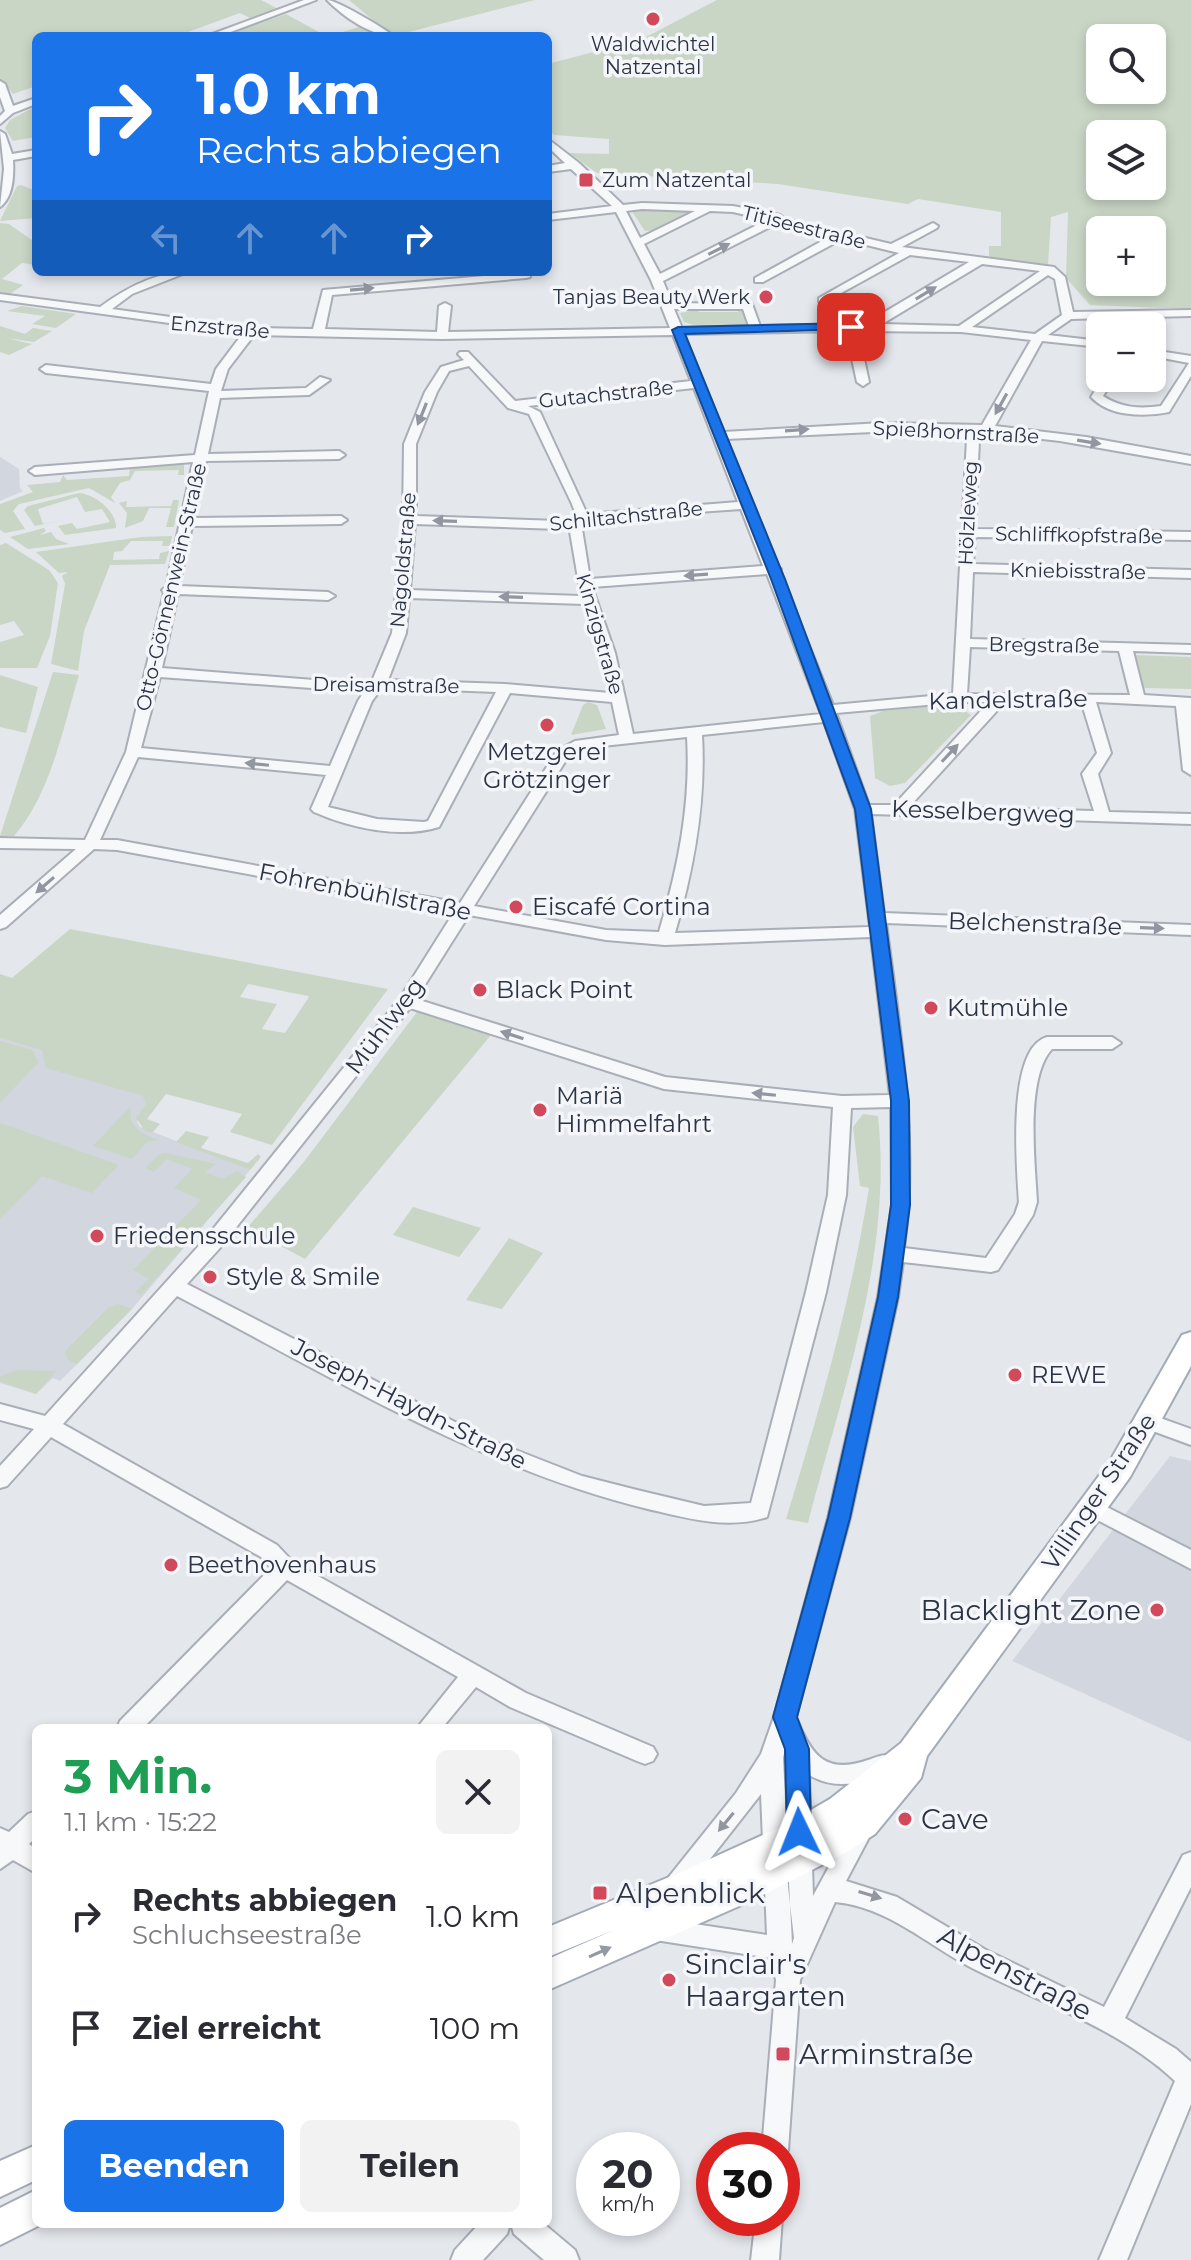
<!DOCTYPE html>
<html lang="de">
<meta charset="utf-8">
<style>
:root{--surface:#fff;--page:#f2f2f3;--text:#2b2b33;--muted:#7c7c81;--accent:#1a73e8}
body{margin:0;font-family:Montserrat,sans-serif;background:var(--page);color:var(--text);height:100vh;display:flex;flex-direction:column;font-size:30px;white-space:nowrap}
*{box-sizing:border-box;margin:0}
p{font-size:26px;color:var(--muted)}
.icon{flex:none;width:44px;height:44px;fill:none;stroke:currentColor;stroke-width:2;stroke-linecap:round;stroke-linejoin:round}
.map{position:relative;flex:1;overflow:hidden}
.side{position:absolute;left:32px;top:1724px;width:520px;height:504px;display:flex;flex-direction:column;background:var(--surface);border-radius:12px;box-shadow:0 4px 12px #0003}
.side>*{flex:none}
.hud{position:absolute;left:32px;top:32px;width:520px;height:244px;border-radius:12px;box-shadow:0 4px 12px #0003;background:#1a73e8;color:#fff;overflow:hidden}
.tools{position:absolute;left:1086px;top:24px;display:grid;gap:16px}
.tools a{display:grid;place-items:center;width:80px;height:80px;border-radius:12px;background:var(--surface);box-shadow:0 4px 12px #0003;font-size:40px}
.speed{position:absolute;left:576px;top:2132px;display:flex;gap:16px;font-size:40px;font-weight:700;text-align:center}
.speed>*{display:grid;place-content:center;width:104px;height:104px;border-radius:50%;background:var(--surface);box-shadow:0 4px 12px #0003;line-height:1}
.speed small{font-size:20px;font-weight:400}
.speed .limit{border:12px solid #d22;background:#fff;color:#111}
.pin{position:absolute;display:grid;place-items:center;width:68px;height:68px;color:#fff;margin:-34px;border-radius:16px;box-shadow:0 4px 12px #0006}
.me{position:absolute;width:88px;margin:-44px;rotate:358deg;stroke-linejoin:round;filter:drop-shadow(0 0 6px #0008)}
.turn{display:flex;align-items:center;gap:28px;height:168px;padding:0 32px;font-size:36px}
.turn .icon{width:104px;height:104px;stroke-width:2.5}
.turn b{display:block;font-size:56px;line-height:68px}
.lanes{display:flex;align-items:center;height:76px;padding:0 32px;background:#0003;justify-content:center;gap:40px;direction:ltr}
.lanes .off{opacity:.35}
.round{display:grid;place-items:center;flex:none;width:84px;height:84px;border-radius:12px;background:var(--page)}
.summary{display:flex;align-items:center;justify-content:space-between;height:136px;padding:0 32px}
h1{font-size:48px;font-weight:700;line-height:60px;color:#1e9e55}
.button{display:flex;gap:16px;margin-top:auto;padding:16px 32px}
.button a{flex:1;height:92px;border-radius:12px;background:var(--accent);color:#fff;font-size:32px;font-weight:700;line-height:92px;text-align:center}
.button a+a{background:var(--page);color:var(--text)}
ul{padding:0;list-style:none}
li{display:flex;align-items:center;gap:24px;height:112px;padding:0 32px}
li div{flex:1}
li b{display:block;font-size:30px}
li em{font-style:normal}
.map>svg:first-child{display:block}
.built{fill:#d2d6de}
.green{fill:#c9d6c5;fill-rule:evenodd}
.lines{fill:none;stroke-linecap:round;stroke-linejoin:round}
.minor-casing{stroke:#a9aeb7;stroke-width:4}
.major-casing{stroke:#a3abb8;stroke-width:4}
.minor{fill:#f7f8fa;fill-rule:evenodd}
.major{fill:#fff;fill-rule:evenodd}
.oneway{fill:#9196a0}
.oneway2{fill:#959aa2}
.route{fill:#1a73e8;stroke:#114b97;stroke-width:2}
.poi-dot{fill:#d1495b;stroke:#f4f6f9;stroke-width:3}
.labels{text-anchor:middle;stroke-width:7;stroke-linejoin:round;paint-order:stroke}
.far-poi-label{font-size:20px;fill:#2b3445;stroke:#f4f6f9}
.far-street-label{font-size:20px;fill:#2b3445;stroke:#f4f6f9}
.street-label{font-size:24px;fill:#2b3445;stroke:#f4f6f9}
.poi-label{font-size:24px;fill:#2b3445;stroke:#f4f6f9;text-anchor:start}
.near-poi-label{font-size:28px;fill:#2b3445;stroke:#f4f6f9;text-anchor:start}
.near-street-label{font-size:28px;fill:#2b3445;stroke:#f4f6f9}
</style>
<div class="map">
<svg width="1191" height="2260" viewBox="0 0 1191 2260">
<rect width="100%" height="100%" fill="#e4e7ec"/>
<g class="built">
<path d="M0 457 19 469 20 488 23 491 0 501Z"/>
<path d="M0 1038 164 1082 144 1107 137 1122 140 1127 250 1170 132 1309 60 1381 53 1378 36 1394 0 1383Z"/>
<path d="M1170 1456 1191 1461V1742L1012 1661Z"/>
</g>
<g class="green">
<path d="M0 0H261L280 10 252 19 240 13 177 36H36V86L13 94 0 79Z"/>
<path d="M349 0H535L393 36H330L375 22Z"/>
<path d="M717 0H1191V309L1090 305 1066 278 1068 212 1051 217 1048 265 995 260 989 256V246H1001V212L918 199 908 204 778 184 597 173 569 153 609 154V139L554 135 548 129V64L642 39ZM1100 38H1152V90H1100ZM1100 134H1152V186H1100ZM1100 230H1152V282H1100Z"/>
<path d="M286 14 326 36H224Z"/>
<path d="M36 106V137L13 141 5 128 10 120Z"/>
<path d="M21 185 36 191V218L0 221 17 186Z"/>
<path d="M638 208 692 210 693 213 659 230 645 231 631 210Z"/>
<path d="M0 223 9 224 36 243V265L22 263 2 279 23 285 10 294 0 292Z"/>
<path d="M22 306 76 314 56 328 32 324 45 316 7 311Z"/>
<path d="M738 308 744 311 747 324 694 325 684 322 680 313 698 309 699 312H738Z"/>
<path d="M0 326 25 334 33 328 52 331 34 342 6 338 32 344 9 355 0 352Z"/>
<path d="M184 464V475H178L179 470 135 471 130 480 120 483 111 497 115 503 89 488 19 504 13 511 25 529 5 533 0 530V504L33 492 27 485 60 482 63 475 67 480 129 476 130 467Z"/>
<path d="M79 493C95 494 117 512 116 528L65 535 58 526 72 523 77 529 110 522 102 509 85 512 77 497 38 509 43 524 64 520 35 526 24 510 28 506Z"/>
<path d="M173 500H179L174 527H166L171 508H149L143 521 125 528 127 513 119 503 127 501 126 507 171 506Z"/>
<path d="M44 528 46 531 40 535 51 532 56 539 69 544 28 549 10 537Z"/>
<path d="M172 536 170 546H162L163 541H131L122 551 114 552 113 560 159 559 160 553 169 551 165 564 110 565 84 631 78 671 51 664 65 584 62 576 68 572 59 573 36 552 141 537Z"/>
<path d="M6 543 49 570 58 583 50 636 37 668H0V642L24 635 14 621 0 625V545Z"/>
<path d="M1134 655 1191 657V689L1140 688Z"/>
<path d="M53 672 79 675C63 728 51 793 14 836H0Z"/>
<path d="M0 675 38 687 26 733 0 727Z"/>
<path d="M588 702 597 705 606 729 571 735 583 705Z"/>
<path d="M955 704 971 715 905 783 890 786 875 778 870 716 883 711Z"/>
<path d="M70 929 388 989 272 1145 230 1132 242 1114 166 1094 147 1119 160 1124 152 1133 145 1131 136 1118 146 1104 143 1096 46 1068 42 1050 0 1038V974L12 978ZM248 984 308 996 309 997 285 1033 262 1029 277 1004 240 997Z"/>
<path d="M417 1012 491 1035 305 1259 247 1228 303 1163Z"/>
<path d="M0 1041 32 1050 39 1062 0 1103Z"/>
<path d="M131 1106C127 1127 141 1133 158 1140L147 1142 132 1159 93 1146Z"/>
<path d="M863 1114 878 1116C893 1255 842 1391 808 1523L786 1519C820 1409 851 1301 869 1188L860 1186 853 1127Z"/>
<path d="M0 1123 12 1127 119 1165 92 1193 42 1176 0 1219Z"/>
<path d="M186 1131 209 1137 201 1148 248 1163 258 1154 261 1157 250 1170 176 1142Z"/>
<path d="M165 1153 216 1164 205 1172 222 1179 237 1171 246 1177 141 1295 135 1292 149 1279 133 1270 201 1200 174 1188 192 1169 167 1159 154 1172 145 1168 158 1155Z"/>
<path d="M413 1207 481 1228 459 1257 393 1235Z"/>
<path d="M509 1238 543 1253 502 1309 466 1300Z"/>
<path d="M118 1304 132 1309 77 1364 67 1359 65 1351 108 1308Z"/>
<path d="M16 1370 56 1371 36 1394 0 1381V1377Z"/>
</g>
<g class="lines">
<g class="minor-casing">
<g id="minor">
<path d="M304 0H316L220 36H207Z"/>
<path d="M327 0C337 0 383 28 394 36 370 36 343 16 327 0Z"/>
<path d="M0 81 5 84 13 106 36 98V104L13 113 0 124V116L5 111 0 97Z"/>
<path d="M0 131 5 134 12 154 36 150V156L13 160C14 175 13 198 0 207L4 169Z"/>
<path d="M548 139 579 163 623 205 642 203 733 206 780 215 785 219 891 244 933 223 938 226 937 228 902 247 1054 267 1065 277 1073 312 1191 310V316L1071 319 1048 335 1100 341V347L1042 341 995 426 1086 437 1191 456V464L1060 441 988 433 979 440 975 529 1191 532V540L975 537 973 564 1191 570V578L973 572 970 639 1191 645V653L1133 651 1144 695 1191 698V775L1183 770 1176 706 1096 702 1111 753 1098 774 1109 812 1191 814V824L871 814 884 913 1191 925V935L886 923C900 1030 919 1140 904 1248L986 1258 1015 1214 1019 1202C1017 1169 1006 1048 1047 1037H1112L1121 1043 1112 1049H1052C1025 1078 1035 1163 1037 1202L1033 1215 998 1270 991 1272 903 1262 898 1297 850 1518 796 1717C811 1755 825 1775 868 1760 878 1757 883 1753 893 1757L897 1764 893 1771C863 1782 839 1792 809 1775L813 1896 854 1821 862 1818 870 1821 874 1828 846 1881 897 1897 986 1950 1104 2007 1183 1855 1191 1852V1887L1125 2018 1176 2049 1191 2062V2104L1127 2260H1099L1175 2081C1119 2028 1039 2002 972 1968 926 1944 888 1907 835 1902L800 1980 788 2150 782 2160V2150H762L776 1980 770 1958 655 1940 646 1937 643 1929 646 1921 655 1918 767 1935 761 1794 681 1896 672 1899 663 1896 660 1888 736 1793 761 1754 774 1717 828 1518 878 1297 892 1205 891 1107 851 1108 846 1195 826 1292 767 1517C728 1530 686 1518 648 1509 479 1468 329 1375 177 1296L63 1424 277 1545 293 1562 526 1693 653 1747 657 1754 653 1761 645 1764 637 1761 510 1707 476 1687 442 1728H417L458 1677 287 1580 143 1728H117L120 1721 271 1568 261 1557 51 1437 7 1486 0 1488V1466L34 1429 0 1420V1404L45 1416 205 1239 400 998 454 912 117 850 94 849 6 927 0 929V915L76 849 0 848V838L85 840 126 752 164 593 162 590 166 587 193 462 35 475 29 471 35 467 195 455 209 391 46 373 40 369 46 365 211 384 216 369 243 333 0 300V294L100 307C126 288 156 272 188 272L132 294 112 309 251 328 313 329 323 290 530 272V277L526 278 332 295 325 329 437 332 439 306 445 303 451 306 448 332 670 328 651 280 616 212 548 220V214L612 206 571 169 548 172V166L565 163 548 147ZM642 209 695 211 640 238 626 211ZM710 211 733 212 767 220 660 274 644 244ZM778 223 831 236 755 278V282H763L842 239 899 253 819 298V302L823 303 910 255 969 262 873 319 871 324 760 326 752 304 672 303 663 281ZM982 264 1040 271 959 326 882 324ZM1048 275 1055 279 1062 315 1035 334 972 327ZM674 309H743L749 326 682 328ZM846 331 857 382 863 386 869 382 858 331 961 332 1031 340 982 425 882 423 723 432 684 334ZM254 335 442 339 673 335 691 381 515 401 468 352H460L458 354 464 360 441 367 425 392 404 444 403 520 392 633 372 681 352 683 162 668 178 594 328 600 335 596 328 592 179 586 192 526 341 524 347 520 341 516 194 518 206 461 339 459 345 455 339 451 208 454 220 398 309 395 330 380 320 377 306 388 221 391 228 369ZM469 366 508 408 529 414 572 504 575 512 573 518 559 521 416 516V444L437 392 449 371ZM694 388 738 502 587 514 540 412 528 406ZM915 430 974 432 967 439 953 694 833 705 779 571 781 569 777 566 726 439ZM741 509 763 566 590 579 582 529 584 523 598 519ZM415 524 559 529 569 526 581 596 410 590ZM767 574 821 714 633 734 615 653 592 587ZM409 598 584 604 601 653 610 693 505 684 388 680 406 633ZM970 647 1119 651 1130 695 967 694ZM160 677 352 691 365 690 358 701 330 766 141 748ZM393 688 496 692 428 821 424 822 377 819 328 807 372 701 381 689ZM510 693 612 702 619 735 575 741 557 751 460 903 117 840H100L138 757 326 775 311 809 314 812C350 828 401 839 439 827ZM1081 701 1097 753 1082 774 1094 811 910 806 1005 702ZM960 702H989L894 805H869L836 713ZM824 722 855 809 870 927 675 933C694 868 706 803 702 735ZM687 737C691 804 678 868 659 932L606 930 474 906 568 757 584 748ZM469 915 606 940 665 945 871 937 890 1095 842 1096 665 1077 416 999ZM410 1008 664 1089 833 1107 828 1195 806 1292 751 1503 704 1506 637 1490 582 1476 490 1440 187 1284 219 1249ZM785 1749 788 1887 794 1938 792 1944 783 1758Z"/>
<path d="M1152 350 1191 356V376L1169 412C1144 417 1110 417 1091 397L1103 378H1115L1103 396C1121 408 1140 409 1161 406L1189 363 1152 356Z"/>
<path d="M1149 1414 1191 1429V1445L1142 1427 1139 1422 1142 1417Z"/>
<path d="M1093 1500 1191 1550V1569L1086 1514 1082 1508 1086 1502Z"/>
<path d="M36 1811V1837L29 1844 36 1849V1873L13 1860 0 1869V1828L9 1832 28 1814Z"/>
<path d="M782 2217V2218L779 2260H751L756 2218Z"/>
<path d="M479 2224H510L507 2234 483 2260H451L455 2250Z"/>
<path d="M511 2224H544L575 2250 579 2260H544L514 2234Z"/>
</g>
</g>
<g class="major-casing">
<g id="major">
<path d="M1191 1332V1366L1130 1477 927 1756 921 1778 875 1834 847 1852 753 1900 548 1990V1959L614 1930 548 1957V1927L679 1873 785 1825 830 1799 901 1743 1110 1461 1182 1335Z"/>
<path d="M36 2145V2180L0 2197V2161Z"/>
<path d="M36 2190V2224H42L0 2245V2208Z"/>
</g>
</g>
<use href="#minor" class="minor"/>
<use href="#major" class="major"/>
</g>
<defs><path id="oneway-solid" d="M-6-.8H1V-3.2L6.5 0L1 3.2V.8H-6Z" transform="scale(2)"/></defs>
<g class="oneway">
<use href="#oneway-solid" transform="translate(719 249) rotate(-27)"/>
<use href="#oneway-solid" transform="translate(362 289) rotate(-5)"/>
<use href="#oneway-solid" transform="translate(926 293) rotate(-31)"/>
<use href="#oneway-solid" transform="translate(1001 404) rotate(119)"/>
<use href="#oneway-solid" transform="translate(422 414) rotate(112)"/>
<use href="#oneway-solid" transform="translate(797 430) rotate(-4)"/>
<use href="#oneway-solid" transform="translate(1089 442) rotate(9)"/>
<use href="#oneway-solid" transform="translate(445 521) rotate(-178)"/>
<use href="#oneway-solid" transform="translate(696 575) rotate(176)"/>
<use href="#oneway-solid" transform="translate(511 597) rotate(-178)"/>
<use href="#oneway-solid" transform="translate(950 753) rotate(-47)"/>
<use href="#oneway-solid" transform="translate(257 764) rotate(-174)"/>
<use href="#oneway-solid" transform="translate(45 885) rotate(139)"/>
<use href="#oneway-solid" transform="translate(1152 928) rotate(2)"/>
<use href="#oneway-solid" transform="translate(512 1035) rotate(-162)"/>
<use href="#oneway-solid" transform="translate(764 1094) rotate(-174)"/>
<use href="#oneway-solid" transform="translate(726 1822) rotate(129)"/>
<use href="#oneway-solid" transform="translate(870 1895) rotate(17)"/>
</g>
<use class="oneway2" href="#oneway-solid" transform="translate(600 1952) rotate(-24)"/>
<path class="route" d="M851 323 855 329 685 334 785 579 871 809 909 1101 910 1205 898 1297 850 1518 797 1717 809 1749 811 1832 807 1840 799 1843 791 1840 787 1832 785 1749 773 1717 828 1518 878 1297 891 1205V1101L855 809 771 579 672 330 678 327Z"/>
<g class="poi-dot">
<circle cx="653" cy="19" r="8"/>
<rect x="578" y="172" width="16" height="16" rx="4"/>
<circle cx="766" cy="297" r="8"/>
<circle cx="547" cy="725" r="8"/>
<circle cx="516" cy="907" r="8"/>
<circle cx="480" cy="990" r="8"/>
<circle cx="931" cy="1008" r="8"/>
<circle cx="540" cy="1110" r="8"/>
<circle cx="97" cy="1236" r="8"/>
<circle cx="210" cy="1277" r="8"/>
<circle cx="1015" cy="1375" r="8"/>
<circle cx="171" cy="1565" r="8"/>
<circle cx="1157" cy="1610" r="8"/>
<circle cx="905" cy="1819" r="8"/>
<rect x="592" y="1885" width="16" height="16" rx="4"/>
<circle cx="669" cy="1980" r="8"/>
<rect x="775" y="2046" width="16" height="16" rx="4"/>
</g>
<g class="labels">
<g class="far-poi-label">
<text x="653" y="51">Waldwichtel<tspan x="653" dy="23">Natzental</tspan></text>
<text x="602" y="187" text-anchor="start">Zum Natzental</text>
<text x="750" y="304" text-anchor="end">Tanjas Beauty Werk</text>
</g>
<g class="far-street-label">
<text transform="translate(804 227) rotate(14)" y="7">Titiseestraße</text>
<text transform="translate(220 327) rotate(5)" y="7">Enzstraße</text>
<text transform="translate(606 394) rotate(-6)" y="7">Gutachstraße</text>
<text transform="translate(956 432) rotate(3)" y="7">Spießhornstraße</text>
<text transform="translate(968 513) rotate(-87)" y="7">Hölzleweg</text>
<text transform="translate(626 516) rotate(-6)" y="7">Schiltachstraße</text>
<text transform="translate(1079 535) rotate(1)" y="7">Schliffkopfstraße</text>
<text transform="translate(403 560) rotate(-85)" y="7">Nagoldstraße</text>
<text transform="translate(1078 571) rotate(1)" y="7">Kniebisstraße</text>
<text transform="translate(171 587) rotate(-77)" y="7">Otto-Gönnenwein-Straße</text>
<text transform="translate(600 634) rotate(74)" y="7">Kinzigstraße</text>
<text transform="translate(1044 645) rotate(1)" y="7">Bregstraße</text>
<text transform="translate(386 685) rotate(1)" y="7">Dreisamstraße</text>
</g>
<g class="street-label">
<text transform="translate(1008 700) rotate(-1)" y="8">Kandelstraße</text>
<text transform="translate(983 812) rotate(2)" y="8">Kesselbergweg</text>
<text transform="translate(365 892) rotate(11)" y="8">Fohrenbühlstraße</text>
<text transform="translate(1035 924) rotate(2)" y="8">Belchenstraße</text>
<text transform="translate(385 1026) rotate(-53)" y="8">Mühlweg</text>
<text transform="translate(409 1404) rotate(27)" y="8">Joseph-Haydn-Straße</text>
<text transform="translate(1099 1492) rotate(-56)" y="8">Villinger Straße</text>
</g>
<g class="poi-label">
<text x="547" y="760" text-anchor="middle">Metzgerei<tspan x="547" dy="28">Grötzinger</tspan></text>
<text x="532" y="915">Eiscafé Cortina</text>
<text x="496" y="998">Black Point</text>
<text x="947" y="1016">Kutmühle</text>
<text x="556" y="1104">Mariä<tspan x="556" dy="28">Himmelfahrt</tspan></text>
<text x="113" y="1244">Friedensschule</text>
<text x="226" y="1285">Style &amp; Smile</text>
<text x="1031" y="1383">REWE</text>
<text x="187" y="1573">Beethovenhaus</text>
</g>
<g class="near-poi-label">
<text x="1141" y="1620" text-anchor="end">Blacklight Zone</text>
<text x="921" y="1829">Cave</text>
<text x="616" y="1903">Alpenblick</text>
<text x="685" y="1974">Sinclair's<tspan x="685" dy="32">Haargarten</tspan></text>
<text x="799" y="2064">Arminstraße</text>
</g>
<g class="near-street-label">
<text transform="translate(1015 1973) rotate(28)" y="10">Alpenstraße</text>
</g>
</g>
</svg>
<div class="tools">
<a><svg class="icon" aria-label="search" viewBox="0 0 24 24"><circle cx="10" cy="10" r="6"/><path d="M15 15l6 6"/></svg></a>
<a><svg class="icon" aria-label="layers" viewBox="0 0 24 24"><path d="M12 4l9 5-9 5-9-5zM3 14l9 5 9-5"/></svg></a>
<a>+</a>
<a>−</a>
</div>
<div class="speed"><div>20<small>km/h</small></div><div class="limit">30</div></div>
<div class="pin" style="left:851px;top:327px;background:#d93025"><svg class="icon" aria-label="arrive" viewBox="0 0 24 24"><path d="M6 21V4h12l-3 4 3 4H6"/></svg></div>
<svg class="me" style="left:799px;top:1832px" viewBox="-20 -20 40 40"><path d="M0-17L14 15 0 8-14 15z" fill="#1a73e8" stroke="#fff" stroke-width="4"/></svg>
<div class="hud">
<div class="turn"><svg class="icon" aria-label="right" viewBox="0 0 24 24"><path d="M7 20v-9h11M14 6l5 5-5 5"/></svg><div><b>1.0 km</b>Rechts abbiegen</div></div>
<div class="lanes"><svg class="icon off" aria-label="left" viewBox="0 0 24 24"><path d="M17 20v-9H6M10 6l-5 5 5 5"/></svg><svg class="icon off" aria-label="ahead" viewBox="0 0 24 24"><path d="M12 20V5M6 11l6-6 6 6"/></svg><svg class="icon off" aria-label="ahead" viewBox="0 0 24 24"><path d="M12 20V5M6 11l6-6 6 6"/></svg><svg class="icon" aria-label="right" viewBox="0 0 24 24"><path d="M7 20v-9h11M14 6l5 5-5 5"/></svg></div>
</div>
<section class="side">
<div class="summary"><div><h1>3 Min.</h1><p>1.1 km · 15:22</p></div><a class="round"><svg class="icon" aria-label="close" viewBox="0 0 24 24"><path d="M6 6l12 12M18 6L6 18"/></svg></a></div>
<ul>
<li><svg class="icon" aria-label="right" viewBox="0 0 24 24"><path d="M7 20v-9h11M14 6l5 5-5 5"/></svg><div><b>Rechts abbiegen</b><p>Schluchseestraße</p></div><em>1.0 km</em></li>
<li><svg class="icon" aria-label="arrive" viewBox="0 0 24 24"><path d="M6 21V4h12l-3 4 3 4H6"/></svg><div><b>Ziel erreicht</b></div><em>100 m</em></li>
</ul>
<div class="button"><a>Beenden</a><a>Teilen</a></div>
</section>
</div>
